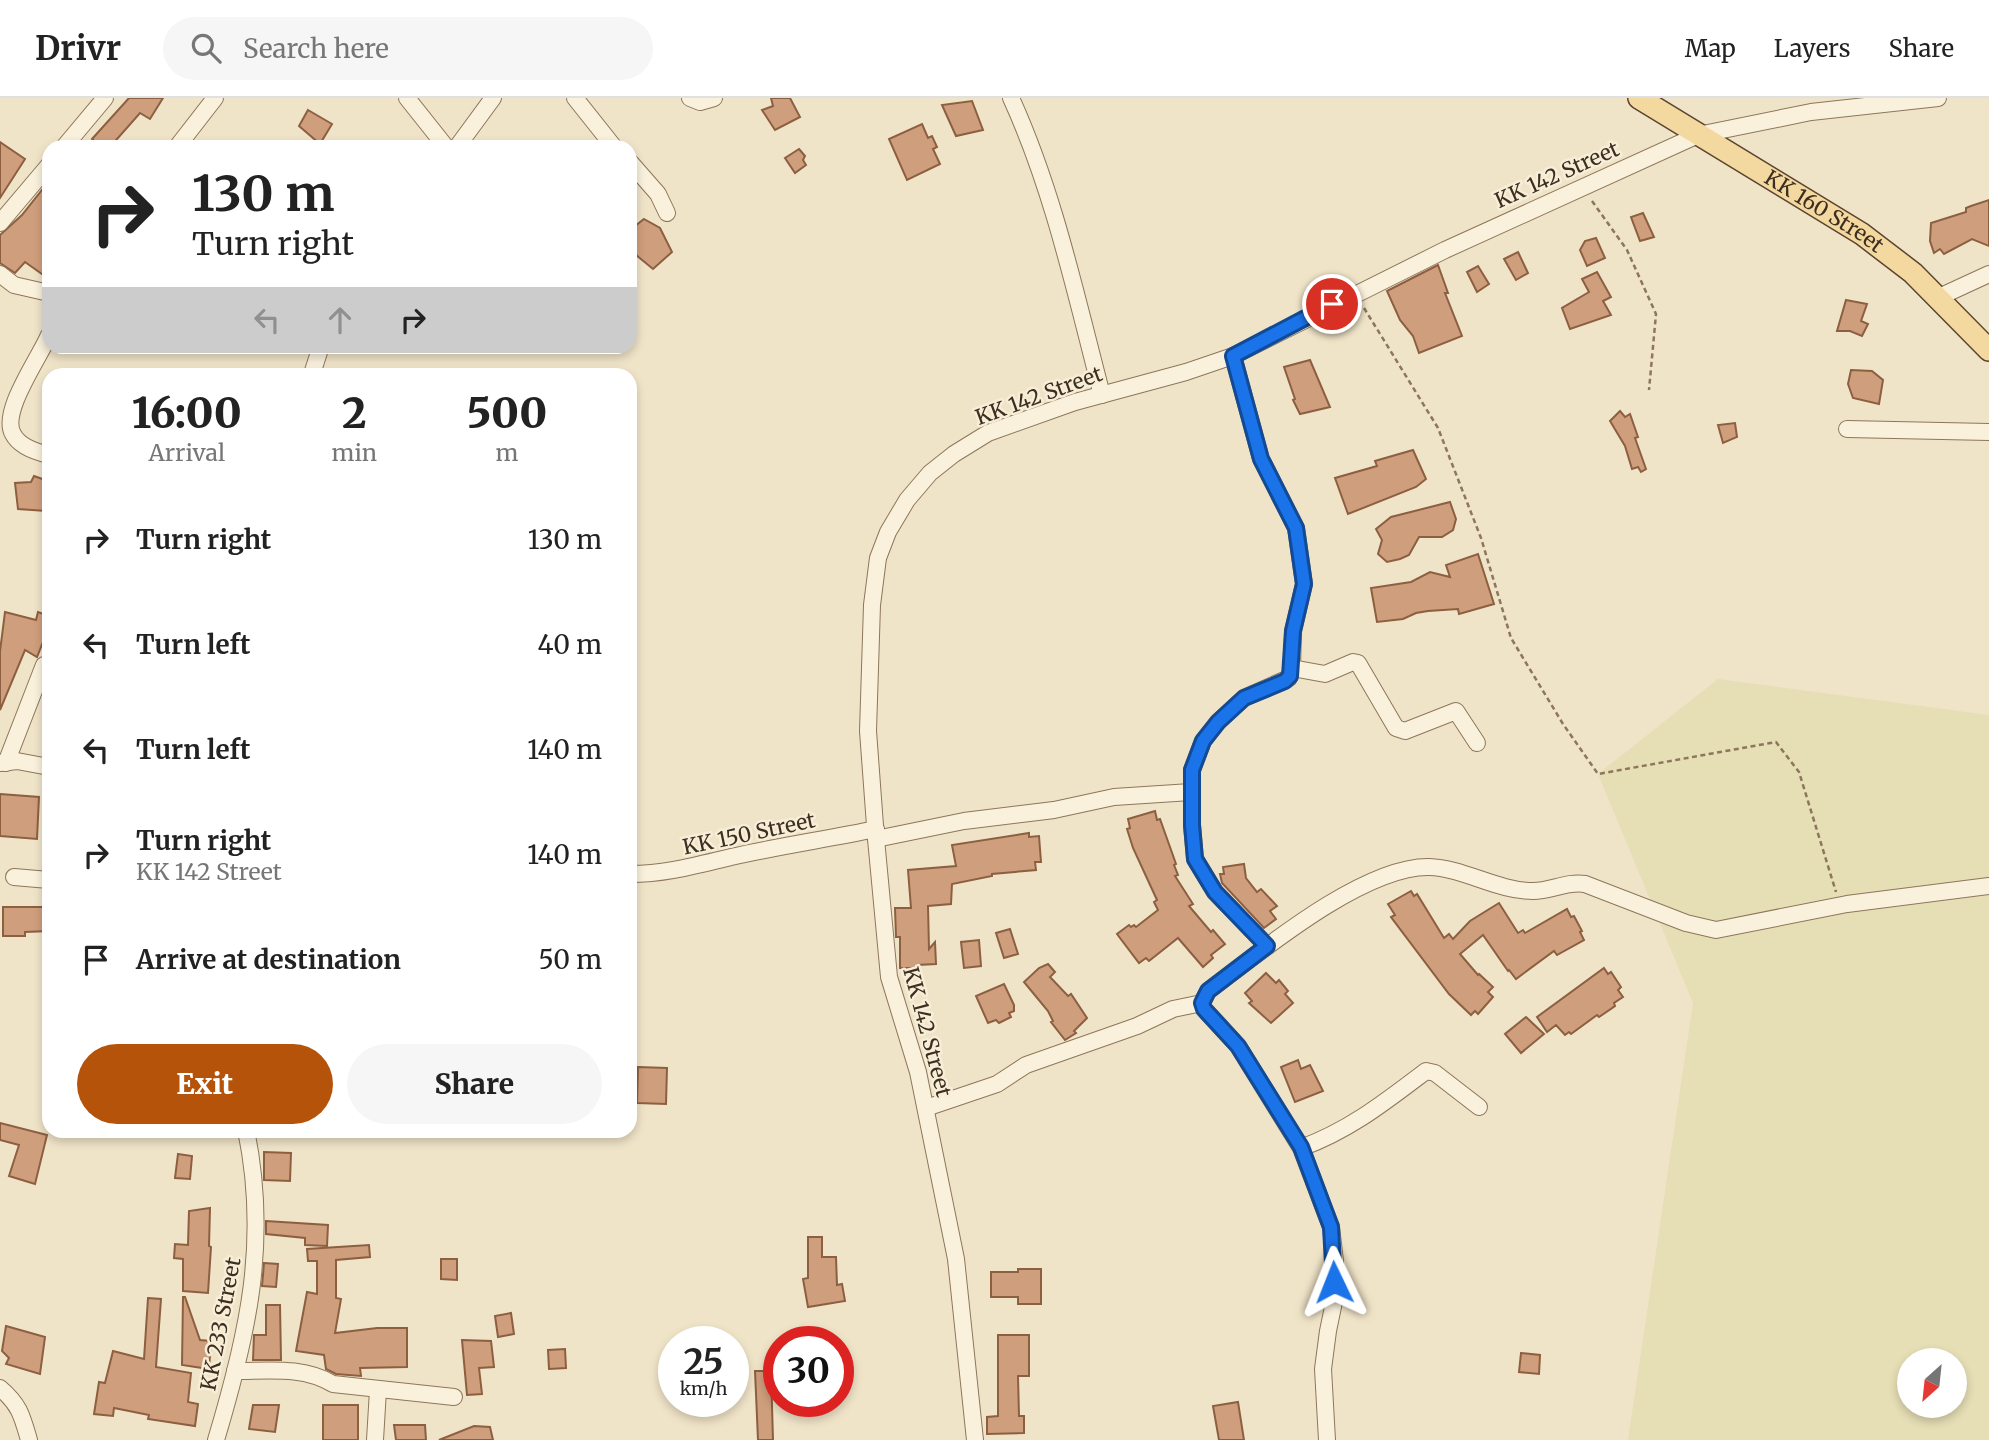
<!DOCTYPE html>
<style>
:root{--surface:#fff;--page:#f6f6f6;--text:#222;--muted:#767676;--line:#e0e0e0;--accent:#b45309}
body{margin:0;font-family:Merriweather,serif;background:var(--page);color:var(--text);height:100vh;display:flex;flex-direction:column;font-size:26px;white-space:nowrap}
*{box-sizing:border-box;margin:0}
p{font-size:23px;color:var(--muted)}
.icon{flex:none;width:38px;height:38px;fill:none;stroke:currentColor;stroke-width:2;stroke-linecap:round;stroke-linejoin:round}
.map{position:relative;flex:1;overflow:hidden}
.panel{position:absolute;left:42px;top:270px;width:595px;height:770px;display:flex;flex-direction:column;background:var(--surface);border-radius:21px;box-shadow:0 4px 10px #0003}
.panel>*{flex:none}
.top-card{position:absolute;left:42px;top:42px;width:595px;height:214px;border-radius:21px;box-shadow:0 4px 10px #0003;background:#fff;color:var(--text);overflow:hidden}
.needle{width:46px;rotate:207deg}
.tools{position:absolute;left:1897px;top:1250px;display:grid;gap:14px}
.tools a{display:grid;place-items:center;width:70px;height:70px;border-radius:50%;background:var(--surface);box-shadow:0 4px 10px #0003;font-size:35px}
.speed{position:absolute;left:658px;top:1228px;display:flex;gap:14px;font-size:35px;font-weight:700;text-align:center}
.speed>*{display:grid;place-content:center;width:91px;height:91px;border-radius:50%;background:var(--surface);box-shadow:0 4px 10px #0003;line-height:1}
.speed small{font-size:18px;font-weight:400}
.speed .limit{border:10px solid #d22;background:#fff;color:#111}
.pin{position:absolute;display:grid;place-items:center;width:60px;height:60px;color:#fff;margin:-30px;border:4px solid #fff;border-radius:50%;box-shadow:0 2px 7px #0007}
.me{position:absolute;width:77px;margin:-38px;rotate:358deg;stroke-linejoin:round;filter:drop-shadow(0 0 5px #0008)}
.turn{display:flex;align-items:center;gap:24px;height:147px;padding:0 35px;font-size:32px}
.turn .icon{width:91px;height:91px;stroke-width:2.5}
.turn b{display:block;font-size:49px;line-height:60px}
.lanes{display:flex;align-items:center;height:66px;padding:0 35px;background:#0003;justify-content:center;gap:35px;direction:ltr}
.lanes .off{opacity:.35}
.eta{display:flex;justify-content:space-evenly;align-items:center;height:119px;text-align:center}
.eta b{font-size:42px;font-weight:800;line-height:49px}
.cta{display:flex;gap:14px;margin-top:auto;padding:14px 35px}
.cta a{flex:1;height:80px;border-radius:42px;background:var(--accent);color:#fff;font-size:28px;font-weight:800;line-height:80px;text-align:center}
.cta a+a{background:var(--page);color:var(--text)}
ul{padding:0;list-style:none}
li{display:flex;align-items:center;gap:21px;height:105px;padding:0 35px}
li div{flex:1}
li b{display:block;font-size:26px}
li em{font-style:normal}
header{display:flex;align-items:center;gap:42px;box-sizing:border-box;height:98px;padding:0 35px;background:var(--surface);border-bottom:2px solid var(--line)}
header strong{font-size:33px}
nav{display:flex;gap:38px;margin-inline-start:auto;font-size:24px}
.search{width:490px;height:63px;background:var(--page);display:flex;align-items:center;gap:18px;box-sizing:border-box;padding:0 24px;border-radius:38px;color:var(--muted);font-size:26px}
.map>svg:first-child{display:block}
.farmland{fill:#e6deb5;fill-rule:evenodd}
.building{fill:#cf9f7d;stroke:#8d5f41;stroke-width:2}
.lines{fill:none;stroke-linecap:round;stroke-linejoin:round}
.minor-casing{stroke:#8d765c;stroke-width:18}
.major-casing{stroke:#5b4430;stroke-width:24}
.path{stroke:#8d765c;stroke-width:2.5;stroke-dasharray:5 3.5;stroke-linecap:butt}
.minor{stroke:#faf1dc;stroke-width:16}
.major{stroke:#f3d9a0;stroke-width:21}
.route-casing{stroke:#114b97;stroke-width:18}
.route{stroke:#1a73e8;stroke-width:12}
.labels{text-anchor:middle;stroke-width:5;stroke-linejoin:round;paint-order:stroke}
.street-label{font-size:21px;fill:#3d2e20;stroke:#f7eed8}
</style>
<header>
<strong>Drivr</strong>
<div class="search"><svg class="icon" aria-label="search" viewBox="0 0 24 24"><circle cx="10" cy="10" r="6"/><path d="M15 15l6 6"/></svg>Search here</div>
<nav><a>Map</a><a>Layers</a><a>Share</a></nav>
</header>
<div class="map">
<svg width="1989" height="1342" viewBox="0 0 1989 1342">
<rect width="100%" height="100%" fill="#f0e4c8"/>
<path class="farmland" d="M1718 581 1989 617V1342H1628L1693 905 1598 676ZM1909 1262H1955V1307H1909Z"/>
<g class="building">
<path d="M129 0H163L150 21 140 15 110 49H101L92 41Z"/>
<path d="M771 0H790L800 19 775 32 762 12 773 8Z"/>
<path d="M972 3 983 32 956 38 942 7Z"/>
<path d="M308 12 332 26 320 46 299 28Z"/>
<path d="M922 26 928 40 932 38 937 49 933 51 940 66 907 82 889 41Z"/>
<path d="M0 44 25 61 0 100Z"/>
<path d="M799 51 805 58 803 62 806 67 795 75 785 60Z"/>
<path d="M49 83V181L25 164 15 175 0 165V137L22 117Z"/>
<path d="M1989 102V148L1972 141 1944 156 1940 151 1934 155 1930 143 1931 125 1966 114V110L1971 108Z"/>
<path d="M1643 115 1654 139 1640 143 1631 119Z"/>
<path d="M644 121 660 130 672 154 653 171 630 152V132Z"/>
<path d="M1596 140 1605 160 1587 168 1580 152 1585 143Z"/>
<path d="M1518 154 1528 175 1516 182 1504 161Z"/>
<path d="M1438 167 1448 195H1445L1462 238 1419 255 1413 238 1400 222 1387 193Z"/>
<path d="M1478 168 1489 186 1477 194 1467 174Z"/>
<path d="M1597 174 1611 199 1603 203 1611 217 1570 231 1562 210 1589 194 1582 181Z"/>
<path d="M1846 202 1867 206 1861 223 1868 226 1862 238 1850 233H1837Z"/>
<path d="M1310 262 1330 309 1300 316 1293 302 1295 301 1284 269Z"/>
<path d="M1851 272 1872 273 1883 282 1879 306 1853 300 1848 286Z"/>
<path d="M1620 313 1625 319 1630 316 1638 339 1635 340 1646 371 1641 374 1638 369 1632 371 1625 348 1610 323Z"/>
<path d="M1735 325 1737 339 1723 345 1718 327Z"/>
<path d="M1413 352 1426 381 1416 389 1348 416 1335 380 1377 368 1375 363Z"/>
<path d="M34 378 48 383 46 413 18 411 15 385 31 384Z"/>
<path d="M1450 404 1456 421 1453 432 1442 439H1419L1409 457 1400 461 1387 464 1378 456 1382 442 1376 431 1391 419Z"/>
<path d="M1478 456 1494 506 1459 516 1458 511 1428 513 1416 515 1403 521 1377 524 1371 490 1411 484 1430 474 1450 479 1446 467Z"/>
<path d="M5 514 36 522 38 514 49 518V529L37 559 25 552 0 612V553Z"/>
<path d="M0 696 39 699 37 741 0 738Z"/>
<path d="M1155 713 1157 722 1160 721 1176 766 1174 767 1178 777 1175 778 1193 806 1189 808 1211 834 1213 832 1225 846 1211 857 1213 860 1203 869 1178 840 1149 863 1146 860 1139 865 1117 836 1129 827 1131 829 1134 827 1136 829 1158 812 1154 804 1157 802 1133 750 1127 731 1130 730 1128 721Z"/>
<path d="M1029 735V739L1039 738 1041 764H1035L1036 772 992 776V778L952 786 951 806 928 808 929 851 935 844 936 866 917 867V870H900V839H896L895 810H911L908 772 956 768 952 747Z"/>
<path d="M1244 766 1246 780 1257 794 1261 791 1277 808 1270 813 1276 821 1264 830 1222 785 1220 776H1224L1223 769Z"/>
<path d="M1411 793 1414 798 1417 796 1444 840 1449 836 1453 841 1470 823 1499 805 1518 835 1523 832 1525 835 1567 811 1571 819 1574 818 1582 833 1580 834 1584 842 1557 857 1554 853 1516 881 1509 872 1508 873 1483 837 1460 856 1478 877 1479 876 1493 889 1488 894 1493 899 1478 916 1475 913 1471 917 1449 896 1391 819 1395 817 1388 806Z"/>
<path d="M3 809H49V833L25 834V838H3Z"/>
<path d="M1010 831 1018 856 1004 860 996 835Z"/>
<path d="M979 842 981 868 964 870 961 844Z"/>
<path d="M1048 866 1055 874 1050 879 1068 898 1071 896 1087 920 1074 933 1076 935 1065 942 1051 924 1053 923 1048 913 1024 884 1039 870Z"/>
<path d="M1604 870 1608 876 1611 874 1621 889 1618 892 1623 899 1614 905 1615 908 1599 919 1597 917 1571 936 1569 934 1565 937 1556 927 1547 934 1537 919Z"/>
<path d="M1266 875 1276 885 1279 882 1288 893 1285 896 1293 905 1271 925 1249 905 1252 903 1245 895Z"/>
<path d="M1004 886 1014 907V913L1009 915 1011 919 999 925 996 922 988 925 976 898Z"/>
<path d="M1526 919 1544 936 1521 955 1505 936Z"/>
<path d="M1298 962 1301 971 1310 967 1323 993 1295 1004 1281 969Z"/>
<path d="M638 969 667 970 666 1006 637 1005Z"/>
<path d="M0 1025 47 1037 35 1086 9 1078 19 1047 0 1042Z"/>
<path d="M264 1054 291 1055 290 1083 264 1082Z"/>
<path d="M178 1056 192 1058 190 1081 175 1080Z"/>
<path d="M210 1110 209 1148 211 1149 208 1195 183 1193V1161L174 1160 175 1146 188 1147 189 1113Z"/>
<path d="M266 1123 328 1127 327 1148 305 1147V1140L266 1136Z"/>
<path d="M808 1139H822V1159H836L837 1187 842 1186 845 1203 808 1209 803 1181 808 1180Z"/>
<path d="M369 1147 370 1159 336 1162V1200L341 1201 335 1235 377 1230H407V1269L360 1270 361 1278 336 1276 326 1271 324 1257 296 1253 307 1194 317 1196V1163H308L307 1151Z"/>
<path d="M441 1161H457V1182L441 1181Z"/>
<path d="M264 1165 278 1166 276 1189 262 1188Z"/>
<path d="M1018 1171H1041V1206H1018V1199H991V1174H1018Z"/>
<path d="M183 1199H185L200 1242 211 1243 209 1271 182 1267Z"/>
<path d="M148 1200 161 1201 156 1269 191 1275 188 1304 198 1306 195 1328 148 1321 149 1317 114 1310 113 1318 94 1316 99 1284 105 1285 113 1253 144 1261Z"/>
<path d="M266 1207H280L281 1262H253L254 1237H266Z"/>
<path d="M511 1215 514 1236 498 1239 495 1218Z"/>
<path d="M6 1228 45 1239 40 1276 6 1266 9 1260 2 1253Z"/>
<path d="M998 1237H1029V1278H1018L1019 1318H1024V1335L987 1336V1319L998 1318Z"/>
<path d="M462 1242 491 1243 494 1269 479 1270 482 1296 467 1297Z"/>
<path d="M565 1251 566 1270 549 1271 548 1252Z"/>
<path d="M1521 1255 1540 1257 1539 1276 1519 1274Z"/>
<path d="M755 1273H771L773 1342H758Z"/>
<path d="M1238 1304 1244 1342H1219L1213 1308Z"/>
<path d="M253 1307H279L275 1334 249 1331Z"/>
<rect x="323" y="1307" width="35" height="35"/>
<path d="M394 1327H425L426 1342H396Z"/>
<path d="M474 1328 490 1329 493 1342H439Z"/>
</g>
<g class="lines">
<g class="minor-casing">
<g id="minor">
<path d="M407 0 446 49"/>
<path d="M575 0 614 49"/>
<path d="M690 0 700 4 714 0"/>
<path d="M1011 0C1054 94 1076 198 1102 297"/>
<path d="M64 49 105 0"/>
<path d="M177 49 215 0"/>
<path d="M457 49 493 0"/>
<path d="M630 64 658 96 667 115"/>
<path d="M0 125 49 67"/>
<path d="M0 176 14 187 49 195"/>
<path d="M1937 200 1989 176"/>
<path d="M49 237C40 259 0 314 13 336 19 348 36 354 49 357"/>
<path d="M1233 258 1261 361 1296 430 1304 486 1293 533 1292 570 1289 580 1244 600 1218 624 1203 643 1192 672V727L1195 761 1215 794 1267 848"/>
<path d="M312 276 321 248"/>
<path d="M1847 331 1989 334"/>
<path d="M1292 570 1325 576 1353 564 1358 565 1396 630 1405 633 1456 613 1477 645"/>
<path d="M0 665 17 663 49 669"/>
<path d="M6 665 44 567"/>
<path d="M876 741 964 723 1054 712 1114 699 1191 694"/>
<path d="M630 776C666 776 697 767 731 759 779 748 828 741 876 731"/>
<path d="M14 779 49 782"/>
<path d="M926 1010 997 986 1026 967 1137 928 1173 911 1202 905"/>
<path d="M1301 1050C1350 1032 1385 1004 1426 973L1435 975 1479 1009"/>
<path d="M235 1273C269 1273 303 1268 333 1286L454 1299"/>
<path d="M0 1290C20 1307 22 1318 29 1342"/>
<path d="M216 1342C248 1236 269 1143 246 1032"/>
<path d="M375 1342 378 1292"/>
<path d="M975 1342 956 1161 918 974 889 879 876 741 868 633 872 507 878 460 888 434 907 402 930 375 954 356 988 335 1075 304 1186 274 1233 258 1445 152 1698 37 1811 14 1938 0"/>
<path d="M1327 1342 1323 1271 1328 1233 1334 1204 1335 1163 1331 1129 1301 1050 1238 948 1204 911 1202 905 1208 893C1260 854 1363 768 1429 769 1464 770 1497 793 1533 793 1551 793 1567 783 1585 786L1686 825 1716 832 1847 806 1989 788"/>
</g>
</g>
<g class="major-casing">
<g id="major">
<path id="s1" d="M1639 0 1862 136 1913 175 1989 252"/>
</g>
</g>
<g class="path">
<path d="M1592 103 1627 152 1656 216 1649 292"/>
<path d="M1364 210 1438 330 1481 440 1511 540 1563 626 1598 676 1776 644 1799 674 1836 794"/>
</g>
<use href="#minor" class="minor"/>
<use href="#major" class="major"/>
</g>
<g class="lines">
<g class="route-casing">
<path id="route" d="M1332 206 1233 258 1261 361 1296 430 1304 486 1293 533 1290 578 1285 583 1244 600 1218 624 1203 643 1192 672V727L1195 761 1215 794 1267 848 1208 893 1202 905 1204 911 1238 948 1301 1049 1331 1129 1334 1184"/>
</g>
<use href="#route" class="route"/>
</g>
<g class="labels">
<g class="street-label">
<text transform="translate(1557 77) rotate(-24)" y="7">KK 142 Street</text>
<text dy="7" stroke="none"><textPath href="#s1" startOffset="217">KK 160 Street</textPath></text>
<text transform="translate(1039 298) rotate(-20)" y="7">KK 142 Street</text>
<text transform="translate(749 736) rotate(-12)" y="7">KK 150 Street</text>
<text transform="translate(927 934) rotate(75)" y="7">KK 142 Street</text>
<text transform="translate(221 1226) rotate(-79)" y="7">KK 233 Street</text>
</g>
</g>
</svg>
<div class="tools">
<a><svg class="needle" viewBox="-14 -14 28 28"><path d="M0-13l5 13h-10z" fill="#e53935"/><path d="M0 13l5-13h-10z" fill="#767676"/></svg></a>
</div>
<div class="speed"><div>25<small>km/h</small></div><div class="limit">30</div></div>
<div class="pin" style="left:1332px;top:206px;background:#d93025"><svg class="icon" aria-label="arrive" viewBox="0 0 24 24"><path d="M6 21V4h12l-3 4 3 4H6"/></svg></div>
<svg class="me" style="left:1334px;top:1184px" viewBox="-20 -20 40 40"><path d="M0-17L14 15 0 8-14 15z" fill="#1a73e8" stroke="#fff" stroke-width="4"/></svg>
<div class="top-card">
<div class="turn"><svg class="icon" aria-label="right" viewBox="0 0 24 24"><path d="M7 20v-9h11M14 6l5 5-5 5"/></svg><div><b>130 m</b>Turn right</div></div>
<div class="lanes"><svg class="icon off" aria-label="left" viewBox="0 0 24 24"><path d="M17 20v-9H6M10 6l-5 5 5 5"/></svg><svg class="icon off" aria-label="ahead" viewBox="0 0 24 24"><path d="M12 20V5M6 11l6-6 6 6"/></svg><svg class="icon" aria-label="right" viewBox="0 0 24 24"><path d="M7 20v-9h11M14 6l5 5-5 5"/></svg></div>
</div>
<section class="panel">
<div class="eta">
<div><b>16:00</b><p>Arrival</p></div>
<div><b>2</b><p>min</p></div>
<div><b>500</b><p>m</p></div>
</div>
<ul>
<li><svg class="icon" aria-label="right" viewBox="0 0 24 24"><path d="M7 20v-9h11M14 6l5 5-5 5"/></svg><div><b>Turn right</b></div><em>130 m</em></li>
<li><svg class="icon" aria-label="left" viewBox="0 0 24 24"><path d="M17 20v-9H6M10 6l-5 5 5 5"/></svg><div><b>Turn left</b></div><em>40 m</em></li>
<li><svg class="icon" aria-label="left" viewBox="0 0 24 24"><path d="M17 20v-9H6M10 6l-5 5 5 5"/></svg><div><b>Turn left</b></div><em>140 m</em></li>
<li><svg class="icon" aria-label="right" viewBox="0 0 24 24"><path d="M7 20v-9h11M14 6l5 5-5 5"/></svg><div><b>Turn right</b><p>KK 142 Street</p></div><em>140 m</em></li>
<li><svg class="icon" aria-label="arrive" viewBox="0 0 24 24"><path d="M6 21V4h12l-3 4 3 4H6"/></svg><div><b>Arrive at destination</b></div><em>50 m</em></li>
</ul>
<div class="cta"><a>Exit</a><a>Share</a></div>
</section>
</div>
